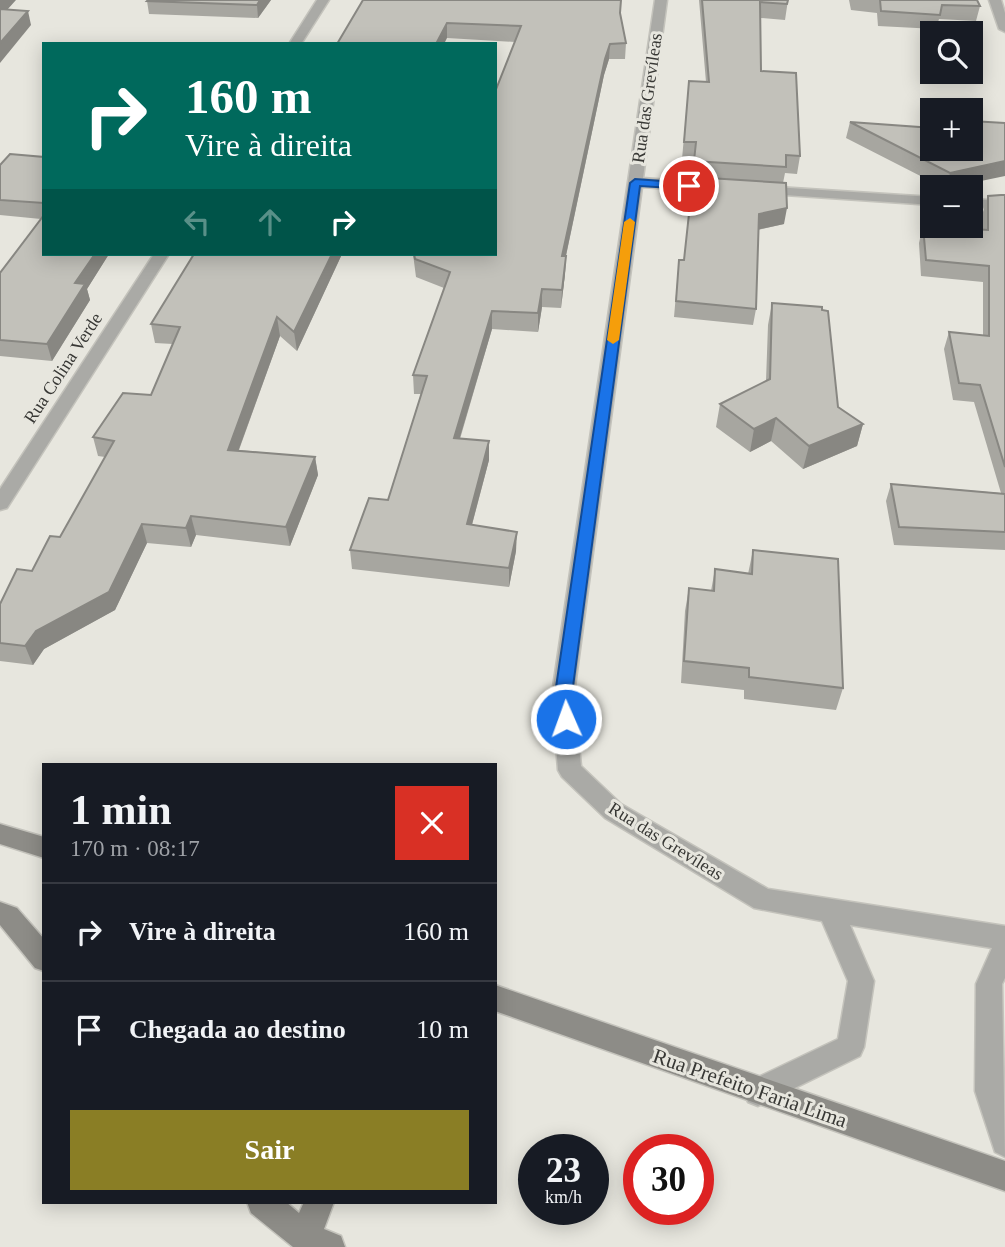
<!DOCTYPE html>
<html lang="pt">
<meta charset="utf-8">
<style>
:root{--surface:#171b24;--page:#20242c;--text:#f1f3f6;--muted:#9ea1a6;--line:#363941;--accent:#8a7e25}
body{margin:0;font-family:Georgia,serif;background:var(--page);color:var(--text);height:100vh;display:flex;flex-direction:column;font-size:26px;white-space:nowrap}
*{box-sizing:border-box;margin:0}
p{font-size:23px;color:var(--muted)}
.icon{flex:none;width:38px;height:38px;fill:none;stroke:currentColor;stroke-width:2;stroke-linecap:round;stroke-linejoin:round}
.map{position:relative;flex:1;overflow:hidden}
.sheet{position:absolute;left:42px;top:763px;width:455px;height:441px;display:flex;flex-direction:column;background:var(--surface);border-radius:0px;box-shadow:0 4px 18px #0003}
.sheet>*{flex:none}
.guide{position:absolute;left:42px;top:42px;width:455px;height:214px;border-radius:0px;box-shadow:0 4px 18px #0003;background:#00695c;color:#fff;overflow:hidden}
.controls{position:absolute;left:920px;top:21px;display:grid;gap:14px}
.controls a{display:grid;place-items:center;width:63px;height:63px;border-radius:0px;background:var(--surface);box-shadow:0 4px 18px #0003;font-size:35px}
.speed{position:absolute;left:518px;top:1134px;display:flex;gap:14px;font-size:35px;font-weight:700;text-align:center}
.speed>*{display:grid;place-content:center;width:91px;height:91px;border-radius:50%;background:var(--surface);box-shadow:0 4px 18px #0003;line-height:1}
.speed small{font-size:18px;font-weight:400}
.speed .limit{border:10px solid #d22;background:#fff;color:#111}
.pin{position:absolute;display:grid;place-items:center;width:60px;height:60px;color:#fff;margin:-30px;border:4px solid #fff;border-radius:50%;box-shadow:0 2px 7px #0007}
.me{position:absolute;width:77px;margin:-38px;rotate:358deg;stroke-linejoin:round;filter:drop-shadow(0 0 5px #0008)}
.turn{display:flex;align-items:center;gap:24px;height:147px;padding:0 28px;font-size:32px}
.turn .icon{width:91px;height:91px;stroke-width:2.5}
.turn b{display:block;font-size:49px;line-height:60px}
.lanes{display:flex;align-items:center;height:66px;padding:0 28px;background:#0003;justify-content:center;gap:35px;direction:ltr}
.lanes .off{opacity:.35}
.round{display:grid;place-items:center;flex:none;width:74px;height:74px;border-radius:0px;background:var(--page)}
.headline{display:flex;align-items:center;justify-content:space-between;height:119px;padding:0 28px}
h1{font-size:42px;font-weight:600;line-height:52px}
.action{display:flex;gap:14px;margin-top:auto;padding:14px 28px}
.action a{flex:1;height:80px;border-radius:0px;background:var(--accent);color:#fff;font-size:28px;font-weight:600;line-height:80px;text-align:center}
ul{padding:0;list-style:none}
li{display:flex;align-items:center;gap:21px;height:98px;padding:0 28px;border-top:2px solid var(--line)}
li div{flex:1}
li b{display:block;font-size:26px}
li em{font-style:normal}
.map>svg:first-child{display:block}
.lines{fill:none;stroke-linecap:round;stroke-linejoin:round}
.street-casing{stroke:#c4c3bc;stroke-width:3}
.secondary-casing{stroke:#c4c3bc;stroke-width:3}
.street{fill:#aaaaa6;fill-rule:evenodd}
.secondary{fill:#8d8c87;fill-rule:evenodd}
.wall{fill:#a7a6a0}
.shaded-wall{fill:#888782}
.building{fill:#c2c1ba;stroke:#888782;stroke-width:2}
.route{fill:#1a73e8;stroke:#114b97;stroke-width:2}
.slow{fill:#f59e0b}
.labels{text-anchor:middle;stroke-width:6;stroke-linejoin:round;paint-order:stroke}
.street-label{font-size:18px;fill:#383835;stroke:#e7e6de}
.near-street-label{font-size:21px;fill:#383835;stroke:#e7e6de}
</style>
<div class="map">
<svg width="1005" height="1247" viewBox="0 0 1005 1247">
<rect width="100%" height="100%" fill="#e7e6de"/>
<g class="lines">
<g class="street-casing">
<g id="street">
<path d="M317 0H329L301 44H289Z"/>
<path d="M655 0H667L643 178 718 184 725 188 718 192 642 187 574 694 581 766 621 804 768 889 1005 926V978L1002 984 1005 1157 995 1152 975 1091 976 984 992 948 850 925 874 981 864 1047 860 1056 758 1106 748 1102 744 1092 748 1082 838 1039 848 981 822 921 754 908 605 818 562 777 558 770 552 694Z"/>
<path d="M989 0H1001L1005 13V32L999 29Z"/>
<path d="M760 186 933 197V205L755 193 753 190Z"/>
<path d="M971 199 1005 201V209L971 207Z"/>
<path d="M154 254H169L7 508 0 510V489Z"/>
</g>
</g>
<g class="secondary-casing">
<g id="secondary">
<path d="M0 824 44 837V858L0 844Z"/>
<path d="M0 902 17 908 44 939V971L35 968 0 925Z"/>
<path d="M495 985 1005 1161V1191L495 1011Z"/>
<path d="M247 1202H286L299 1213 304 1202H334L324 1229 341 1236 345 1247H293L251 1213Z"/>
</g>
</g>
<use href="#street" class="street"/>
<use href="#secondary" class="secondary"/>
</g>
<g class="wall">
<path d="M271 0 258 18 149 14 147 1Z"/>
<path d="M363 0 620 13 626 43 625 59H609L604 75 566 256 565 274 561 308 542 307 538 332 492 329 460 439 489 460 472 525 516 551 509 587 352 569 350 550 388 500 421 394H414L413 375 444 288 416 277 413 254H495L515 42 447 38Z"/>
<path d="M699 0H788L785 20 761 18V71L800 156 797 174 785 173 783 183 784 224 758 230 756 309 753 325 674 317 679 260H684L694 160 682 159 689 81 706 82Z"/>
<path d="M849 0H977L980 6 976 21 939 19 936 29 878 26 877 13 851 10Z"/>
<path d="M850 122 933 149 1005 123 952 187H942L846 138Z"/>
<path d="M44 157V254H109L87 289 90 300 52 361 0 356V273L41 219 0 215V165Z"/>
<path d="M1005 195V550L894 545 886 501 891 484 1001 493 974 402 953 400 944 349 949 332 983 335V282L921 276 919 243 923 226 983 229V212L988 196Z"/>
<path d="M194 254H364V255L342 254 297 351 280 336 239 450 315 457 318 475 290 546 196 535 191 547 147 543 115 610 44 649 33 665 0 661V604L32 571 60 537 105 457 98 456 93 437 151 395 173 344 155 343 151 324Z"/>
<path d="M772 303 838 407 863 424 857 446 803 469 771 441 750 452 716 427 720 404 766 381 768 325Z"/>
<path d="M753 550 843 688 836 710 744 699V690L681 683 685 611 689 588 711 591 715 569 748 574Z"/>
</g>
<g class="shaded-wall">
<path d="M0 0H16L7 10 0 23Z"/>
<path d="M260 0H271L258 18 257 5Z"/>
<path d="M28 11 31 25 0 63V43Z"/>
<path d="M447 23V38L444 44H436Z"/>
<path d="M610 44 609 59 604 75 562 274V256L605 59Z"/>
<path d="M1005 161V176L952 187H946L950 173Z"/>
<path d="M787 208 784 224 756 230 759 214Z"/>
<path d="M95 254H109L87 289 90 300 52 361 47 344 75 283Z"/>
<path d="M332 254H342L297 351 294 332Z"/>
<path d="M566 256 565 274 561 308 562 290Z"/>
<path d="M542 289V307L538 332V313Z"/>
<path d="M492 311V329L454 457V438Z"/>
<path d="M277 317 280 336 232 468 228 450Z"/>
<path d="M776 418 771 441 750 452 754 429Z"/>
<path d="M863 424 857 446 803 469 809 446Z"/>
<path d="M489 441V460L467 543V524Z"/>
<path d="M315 457 318 475 290 546 286 527Z"/>
<path d="M191 516 196 535 191 547 186 528Z"/>
<path d="M142 524 147 543 115 610 44 649 33 665 25 646 36 631Z"/>
<path d="M517 532 516 551 509 587V568Z"/>
</g>
<g class="building">
<path d="M148 0H260L257 5 147 1Z"/>
<path d="M363 0H621L620 13 626 43 610 44 605 59 562 256H566L562 290 542 289 538 313 492 311 454 438 489 441 467 524 517 532 509 568 350 550 369 498 388 500 427 376 413 375 450 272 415 259 414 254H495V92L521 26 447 23 436 44H337Z"/>
<path d="M702 0H788L787 4 760 2 761 71 796 73 800 156 786 155V167L694 161 696 142H684L689 81 709 82Z"/>
<path d="M880 0H977L980 6 942 5 940 15 881 11Z"/>
<path d="M0 9 28 11 0 43Z"/>
<path d="M971 121 1005 123V161L950 173 850 122 933 128V149H971Z"/>
<path d="M10 154 44 157V203L0 200V165Z"/>
<path d="M693 177 786 183 787 208 759 214 756 309 676 301 679 260H684Z"/>
<path d="M1001 195H1005V467L980 385 959 383 949 332 989 336V266L926 260 923 226 988 230V196Z"/>
<path d="M44 215V254H95L75 283 85 284 47 344 0 340V273Z"/>
<path d="M194 254H332L294 332 277 317 228 450 315 457 286 527 191 516 186 528 142 524 109 592 36 631 25 646 0 643V604L17 569 32 571 50 536 60 537 114 441 93 437 123 393 151 395 180 327 151 324Z"/>
<path d="M772 303 822 307V310L828 311 838 407 863 424 809 446 776 418 754 429 720 404 770 379Z"/>
<path d="M891 484 1005 494V532L899 527Z"/>
<path d="M753 550 838 559 843 688 749 677V668L684 661 689 588 714 591 715 569 752 574Z"/>
</g>
<path class="route" d="M635 179 689 183 694 186 689 189 640 186 572 694 574 719 572 724H560L555 694 630 183Z"/>
<path class="slow" d="M630 218 635 222 619 340 613 344 607 340 624 222Z"/>
<g class="labels">
<g class="street-label">
<text transform="translate(647 98) rotate(-82)" y="6">Rua das Grevíleas</text>
<text transform="translate(63 368) rotate(-57)" y="6">Rua Colina Verde</text>
<text transform="translate(666 841) rotate(32)" y="6">Rua das Grevíleas</text>
</g>
<g class="near-street-label">
<text transform="translate(750 1088) rotate(19)" y="7">Rua Prefeito Faria Lima</text>
</g>
</g>
</svg>
<div class="controls">
<a><svg class="icon" aria-label="search" viewBox="0 0 24 24"><circle cx="10" cy="10" r="6"/><path d="M15 15l6 6"/></svg></a>
<a>+</a>
<a>−</a>
</div>
<div class="speed"><div>23<small>km/h</small></div><div class="limit">30</div></div>
<div class="pin" style="left:689px;top:186px;background:#d93025"><svg class="icon" aria-label="arrive" viewBox="0 0 24 24"><path d="M6 21V4h12l-3 4 3 4H6"/></svg></div>
<svg class="me" style="left:566px;top:719px" viewBox="-20 -20 40 40"><circle r="17" fill="#1a73e8" stroke="#fff" stroke-width="3"/><path d="M0-11L8 9 0 5-8 9z" fill="#fff"/></svg>
<div class="guide">
<div class="turn"><svg class="icon" aria-label="right" viewBox="0 0 24 24"><path d="M7 20v-9h11M14 6l5 5-5 5"/></svg><div><b>160 m</b>Vire à direita</div></div>
<div class="lanes"><svg class="icon off" aria-label="left" viewBox="0 0 24 24"><path d="M17 20v-9H6M10 6l-5 5 5 5"/></svg><svg class="icon off" aria-label="ahead" viewBox="0 0 24 24"><path d="M12 20V5M6 11l6-6 6 6"/></svg><svg class="icon" aria-label="right" viewBox="0 0 24 24"><path d="M7 20v-9h11M14 6l5 5-5 5"/></svg></div>
</div>
<section class="sheet">
<div class="headline"><div><h1>1 min</h1><p>170 m · 08:17</p></div><a class="round" style="background:#d93025;color:#fff"><svg class="icon" aria-label="close" viewBox="0 0 24 24"><path d="M6 6l12 12M18 6L6 18"/></svg></a></div>
<ul>
<li><svg class="icon" aria-label="right" viewBox="0 0 24 24"><path d="M7 20v-9h11M14 6l5 5-5 5"/></svg><div><b>Vire à direita</b></div><em>160 m</em></li>
<li><svg class="icon" aria-label="arrive" viewBox="0 0 24 24"><path d="M6 21V4h12l-3 4 3 4H6"/></svg><div><b>Chegada ao destino</b></div><em>10 m</em></li>
</ul>
<div class="action"><a>Sair</a></div>
</section>
</div>
